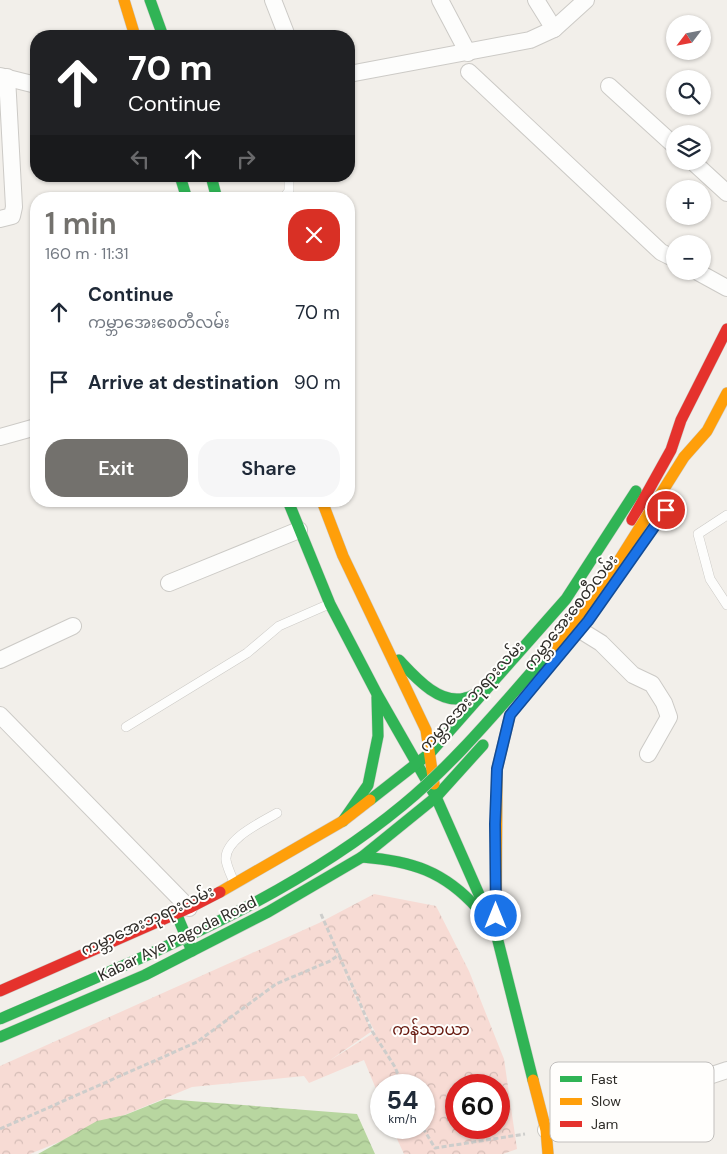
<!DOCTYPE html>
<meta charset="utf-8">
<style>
:root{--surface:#fff;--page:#f6f6f7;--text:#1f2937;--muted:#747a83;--accent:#73716d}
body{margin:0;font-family:"DM Sans","Noto Sans Myanmar",sans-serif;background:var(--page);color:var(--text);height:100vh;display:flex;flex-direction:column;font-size:19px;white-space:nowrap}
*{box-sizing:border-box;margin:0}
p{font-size:16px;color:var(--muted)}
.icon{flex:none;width:28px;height:28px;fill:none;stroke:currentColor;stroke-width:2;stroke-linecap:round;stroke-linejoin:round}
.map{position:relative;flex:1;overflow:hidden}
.sheet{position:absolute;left:30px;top:192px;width:325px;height:315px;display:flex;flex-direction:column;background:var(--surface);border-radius:20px;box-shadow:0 1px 4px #0004}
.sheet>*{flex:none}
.hud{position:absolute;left:30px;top:30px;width:325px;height:152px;border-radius:20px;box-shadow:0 1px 4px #0004;background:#202124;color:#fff;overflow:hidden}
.needle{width:32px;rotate:238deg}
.buttons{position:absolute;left:666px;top:15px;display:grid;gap:10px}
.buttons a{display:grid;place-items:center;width:45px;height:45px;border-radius:50%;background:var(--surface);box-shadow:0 1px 4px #0004;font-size:25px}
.speed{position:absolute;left:370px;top:1074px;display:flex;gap:10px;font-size:25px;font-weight:700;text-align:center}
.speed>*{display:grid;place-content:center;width:65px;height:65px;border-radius:50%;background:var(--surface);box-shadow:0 1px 4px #0004;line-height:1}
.speed small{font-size:12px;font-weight:400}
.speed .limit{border:8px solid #d22;background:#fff;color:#111}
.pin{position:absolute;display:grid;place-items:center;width:42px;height:42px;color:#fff;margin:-21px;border:2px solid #fff;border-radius:50%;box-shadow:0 1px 5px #0007}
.me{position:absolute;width:55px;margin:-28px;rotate:0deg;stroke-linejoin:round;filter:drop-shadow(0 0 4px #0008)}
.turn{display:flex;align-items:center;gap:18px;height:105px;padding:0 15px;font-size:22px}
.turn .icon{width:65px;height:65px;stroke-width:2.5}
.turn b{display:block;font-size:35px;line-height:42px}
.lanes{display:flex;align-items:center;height:48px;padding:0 15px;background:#0003;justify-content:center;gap:25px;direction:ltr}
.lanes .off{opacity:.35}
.round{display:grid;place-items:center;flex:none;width:52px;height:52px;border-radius:20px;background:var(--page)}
.summary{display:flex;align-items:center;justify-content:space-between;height:85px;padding:0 15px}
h1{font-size:30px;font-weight:600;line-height:38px;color:var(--accent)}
.cta{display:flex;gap:10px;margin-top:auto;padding:10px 15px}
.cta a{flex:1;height:58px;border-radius:20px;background:var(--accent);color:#fff;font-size:20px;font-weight:600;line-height:58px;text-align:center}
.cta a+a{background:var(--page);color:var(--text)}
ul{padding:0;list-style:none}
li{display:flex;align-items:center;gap:15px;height:70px;padding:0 15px}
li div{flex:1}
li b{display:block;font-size:19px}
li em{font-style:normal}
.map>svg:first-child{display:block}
.park{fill:url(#park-crowns);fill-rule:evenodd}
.water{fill:url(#water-waves)}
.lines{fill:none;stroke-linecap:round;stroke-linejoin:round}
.lane-casing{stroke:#cccac6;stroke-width:10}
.street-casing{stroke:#cccac6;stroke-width:18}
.fast-casing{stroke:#cccac6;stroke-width:12}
.slow-casing{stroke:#cccac6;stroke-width:12}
.jam-casing{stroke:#cccac6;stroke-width:12}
.path{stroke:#cdcdcb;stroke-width:3;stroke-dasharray:5 2.5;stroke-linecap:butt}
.lane{stroke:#fdfdfc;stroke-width:9}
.street{stroke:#fdfdfc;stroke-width:16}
.fast{stroke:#30b455;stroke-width:11}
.slow{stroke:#ff9f0a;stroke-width:11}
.jam{stroke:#e5322d;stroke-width:11}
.fast-bridge-casing{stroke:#cccac6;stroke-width:12;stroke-linecap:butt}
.slow-bridge-casing{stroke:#cccac6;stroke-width:12;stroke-linecap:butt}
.fast-bridge{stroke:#30b455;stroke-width:11}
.slow-bridge{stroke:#ff9f0a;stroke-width:11}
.route-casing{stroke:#114b97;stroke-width:12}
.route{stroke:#1a73e8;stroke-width:9}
.labels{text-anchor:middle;stroke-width:4;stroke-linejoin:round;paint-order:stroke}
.street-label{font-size:16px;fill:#2f2d29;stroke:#fffefc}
.park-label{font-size:16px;fill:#68190f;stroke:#fffefc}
.key{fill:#fffefc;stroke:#c1bfbd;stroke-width:1}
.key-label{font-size:14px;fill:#2f2d29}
</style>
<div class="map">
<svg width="727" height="1154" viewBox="0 0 727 1154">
<defs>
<pattern id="park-crowns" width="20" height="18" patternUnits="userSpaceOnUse" patternTransform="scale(1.25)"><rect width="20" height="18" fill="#f7dbd4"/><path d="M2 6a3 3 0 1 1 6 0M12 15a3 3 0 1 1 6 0" fill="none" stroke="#d4bcb6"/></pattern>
<pattern id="water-waves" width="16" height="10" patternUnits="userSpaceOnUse" patternTransform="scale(1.25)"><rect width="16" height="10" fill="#b8d6a0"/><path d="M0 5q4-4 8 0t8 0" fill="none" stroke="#9eb88a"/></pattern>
</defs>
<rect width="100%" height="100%" fill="#f2efea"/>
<path class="park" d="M374 894 436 906 469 971 504 1059 517 1149 503 1154H404L392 1128H424V1085H381V1101L364 1060 309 1083 304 1076 192 1087 30 1154H0V1066L319 923ZM342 969 375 1032 329 1061 372 1031ZM456 1085H499V1128H456Z"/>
<path class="water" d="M165 1099 357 1114 375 1154H38L97 1121 125 1115Z"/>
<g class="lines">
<g class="lane-casing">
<g id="lane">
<path d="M283 199 289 191V176"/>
<path d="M727 515 698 534 710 579 727 605"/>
<path d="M126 727 247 653 279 626 327 605"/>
<path d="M234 882C231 875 227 867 226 860 224 839 262 822 277 813"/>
</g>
</g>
<g class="street-casing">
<g id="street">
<path d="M273 0 287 36"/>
<path d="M440 0 468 53"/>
<path d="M536 0 554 29"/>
<path d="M469 72 661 252 675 259"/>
<path d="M349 74 530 40 554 29 586 0"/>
<path d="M0 76 36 85"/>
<path d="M609 86 675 146"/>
<path d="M692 161 727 193"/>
<path d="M0 219 12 216 14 207 7 77"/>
<path d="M696 271 727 288"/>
<path d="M0 437 36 427"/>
<path d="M169 583 299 530"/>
<path d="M580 630 601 643 633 675 652 684 664 703 669 717 648 754"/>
<path d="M0 660 73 626"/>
<path d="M0 715 189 908"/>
<path d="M546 1130 727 1070"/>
</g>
</g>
<g class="fast-casing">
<g id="fast">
<path d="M150 0 163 36"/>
<path d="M180 176 187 199"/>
<path d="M211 176 217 199"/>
<path d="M288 501 330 604 377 694 436 797 496 933 533 1080"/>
<path d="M399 660C415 677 439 705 465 698 475 696 484 688 493 683"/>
<path d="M370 800 430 753 566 599 636 491"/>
<path d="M343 821 368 785 378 736 377 697"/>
<path d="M362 857C412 861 444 871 478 909"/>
<path d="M176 913 192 951"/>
<path d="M0 1037 145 975 268 912 362 857 436 797 483 745"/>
</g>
</g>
<g class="slow-casing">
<g id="slow">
<path d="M124 0 135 36"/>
<path d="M684 457 707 431 727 393"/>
<path d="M322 501 343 556 426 730 434 784"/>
<path d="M220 892 343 821 370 800"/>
<path d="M496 924 497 769 510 715"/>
<path d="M533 1080 546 1130 548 1154"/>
</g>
</g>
<g class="jam-casing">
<g id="jam">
<path d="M632 520 671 450 681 420 727 329"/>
<path d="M0 991 189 908 220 892"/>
</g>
</g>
<g class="path">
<path d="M321 914 372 1031 395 1067 402 1085"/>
<path d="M423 1128 435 1148 525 1134"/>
<path d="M0 1129 197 1042 276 984 330 961 340 954"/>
</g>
<use href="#lane" class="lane"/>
<use href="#street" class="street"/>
<use href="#fast" class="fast"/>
<use href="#slow" class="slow"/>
<use href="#jam" class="jam"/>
<g class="fast-bridge-casing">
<path id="fast-bridge" d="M0 1019C138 959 286 902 403 805 459 759 504 702 552 649"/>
</g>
<g class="slow-bridge-casing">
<path id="slow-bridge" d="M552 649 608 578 684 457"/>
</g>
<use href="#fast-bridge" class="fast-bridge"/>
<use href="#slow-bridge" class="slow-bridge"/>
</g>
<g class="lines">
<g class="route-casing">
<path id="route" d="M496 916 495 824 497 769 510 715 588 621 666 510"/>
</g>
<use href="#route" class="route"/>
</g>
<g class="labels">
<g class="street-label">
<text transform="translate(570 612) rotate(-52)" y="6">ကမ္ဘာအေးစေတီလမ်း</text>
<text transform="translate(471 696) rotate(-47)" y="6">ကမ္ဘာအေးဘုရားလမ်း</text>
<text transform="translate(147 920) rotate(-25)" y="6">ကမ္ဘာအေးဘုရားလမ်း</text>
<text transform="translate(177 938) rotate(-26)" y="6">Kabar Aye Pagoda Road</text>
</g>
<g class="park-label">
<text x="431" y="1035">ကန်သာယာ</text>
</g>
</g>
<rect x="550" y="1062" width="164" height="80" rx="8" class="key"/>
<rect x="560" y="1076" width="22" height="6" fill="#30b455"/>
<rect x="560" y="1098" width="22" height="7" fill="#ff9f0a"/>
<rect x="560" y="1121" width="22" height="6" fill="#e5322d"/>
<g class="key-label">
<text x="591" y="1084">Fast</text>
<text x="591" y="1106">Slow</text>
<text x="591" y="1129">Jam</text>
</g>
</svg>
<div class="buttons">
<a><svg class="needle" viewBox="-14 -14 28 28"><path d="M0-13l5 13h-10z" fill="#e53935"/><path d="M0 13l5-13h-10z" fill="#747a83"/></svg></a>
<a><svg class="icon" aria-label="search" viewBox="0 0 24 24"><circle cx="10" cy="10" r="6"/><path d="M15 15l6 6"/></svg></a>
<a><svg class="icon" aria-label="layers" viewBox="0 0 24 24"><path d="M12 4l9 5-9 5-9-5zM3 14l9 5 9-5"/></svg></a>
<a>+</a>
<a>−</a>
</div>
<div class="speed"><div>54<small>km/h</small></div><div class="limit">60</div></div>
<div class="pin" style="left:666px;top:510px;background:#d93025"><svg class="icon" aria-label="arrive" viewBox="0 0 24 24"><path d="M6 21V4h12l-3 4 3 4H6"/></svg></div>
<svg class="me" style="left:496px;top:916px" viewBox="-20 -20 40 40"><circle r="17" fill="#1a73e8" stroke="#fff" stroke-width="3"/><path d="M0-11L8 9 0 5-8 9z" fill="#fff"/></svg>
<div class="hud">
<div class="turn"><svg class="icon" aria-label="ahead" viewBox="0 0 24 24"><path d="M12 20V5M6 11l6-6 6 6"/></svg><div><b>70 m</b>Continue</div></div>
<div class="lanes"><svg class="icon off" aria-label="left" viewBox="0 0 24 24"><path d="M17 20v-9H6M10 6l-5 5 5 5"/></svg><svg class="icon" aria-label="ahead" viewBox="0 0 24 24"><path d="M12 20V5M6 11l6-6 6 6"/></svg><svg class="icon off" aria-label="right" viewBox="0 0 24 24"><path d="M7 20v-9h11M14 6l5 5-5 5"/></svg></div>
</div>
<section class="sheet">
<div class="summary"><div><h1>1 min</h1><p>160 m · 11:31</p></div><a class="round" style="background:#d93025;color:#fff"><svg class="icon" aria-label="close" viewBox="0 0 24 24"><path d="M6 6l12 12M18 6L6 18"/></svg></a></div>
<ul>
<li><svg class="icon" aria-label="ahead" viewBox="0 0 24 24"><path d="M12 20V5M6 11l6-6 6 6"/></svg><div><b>Continue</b><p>ကမ္ဘာအေးစေတီလမ်း</p></div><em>70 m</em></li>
<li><svg class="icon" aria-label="arrive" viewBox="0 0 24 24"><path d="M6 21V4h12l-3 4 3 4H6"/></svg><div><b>Arrive at destination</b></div><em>90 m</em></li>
</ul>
<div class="cta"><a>Exit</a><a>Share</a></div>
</section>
</div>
